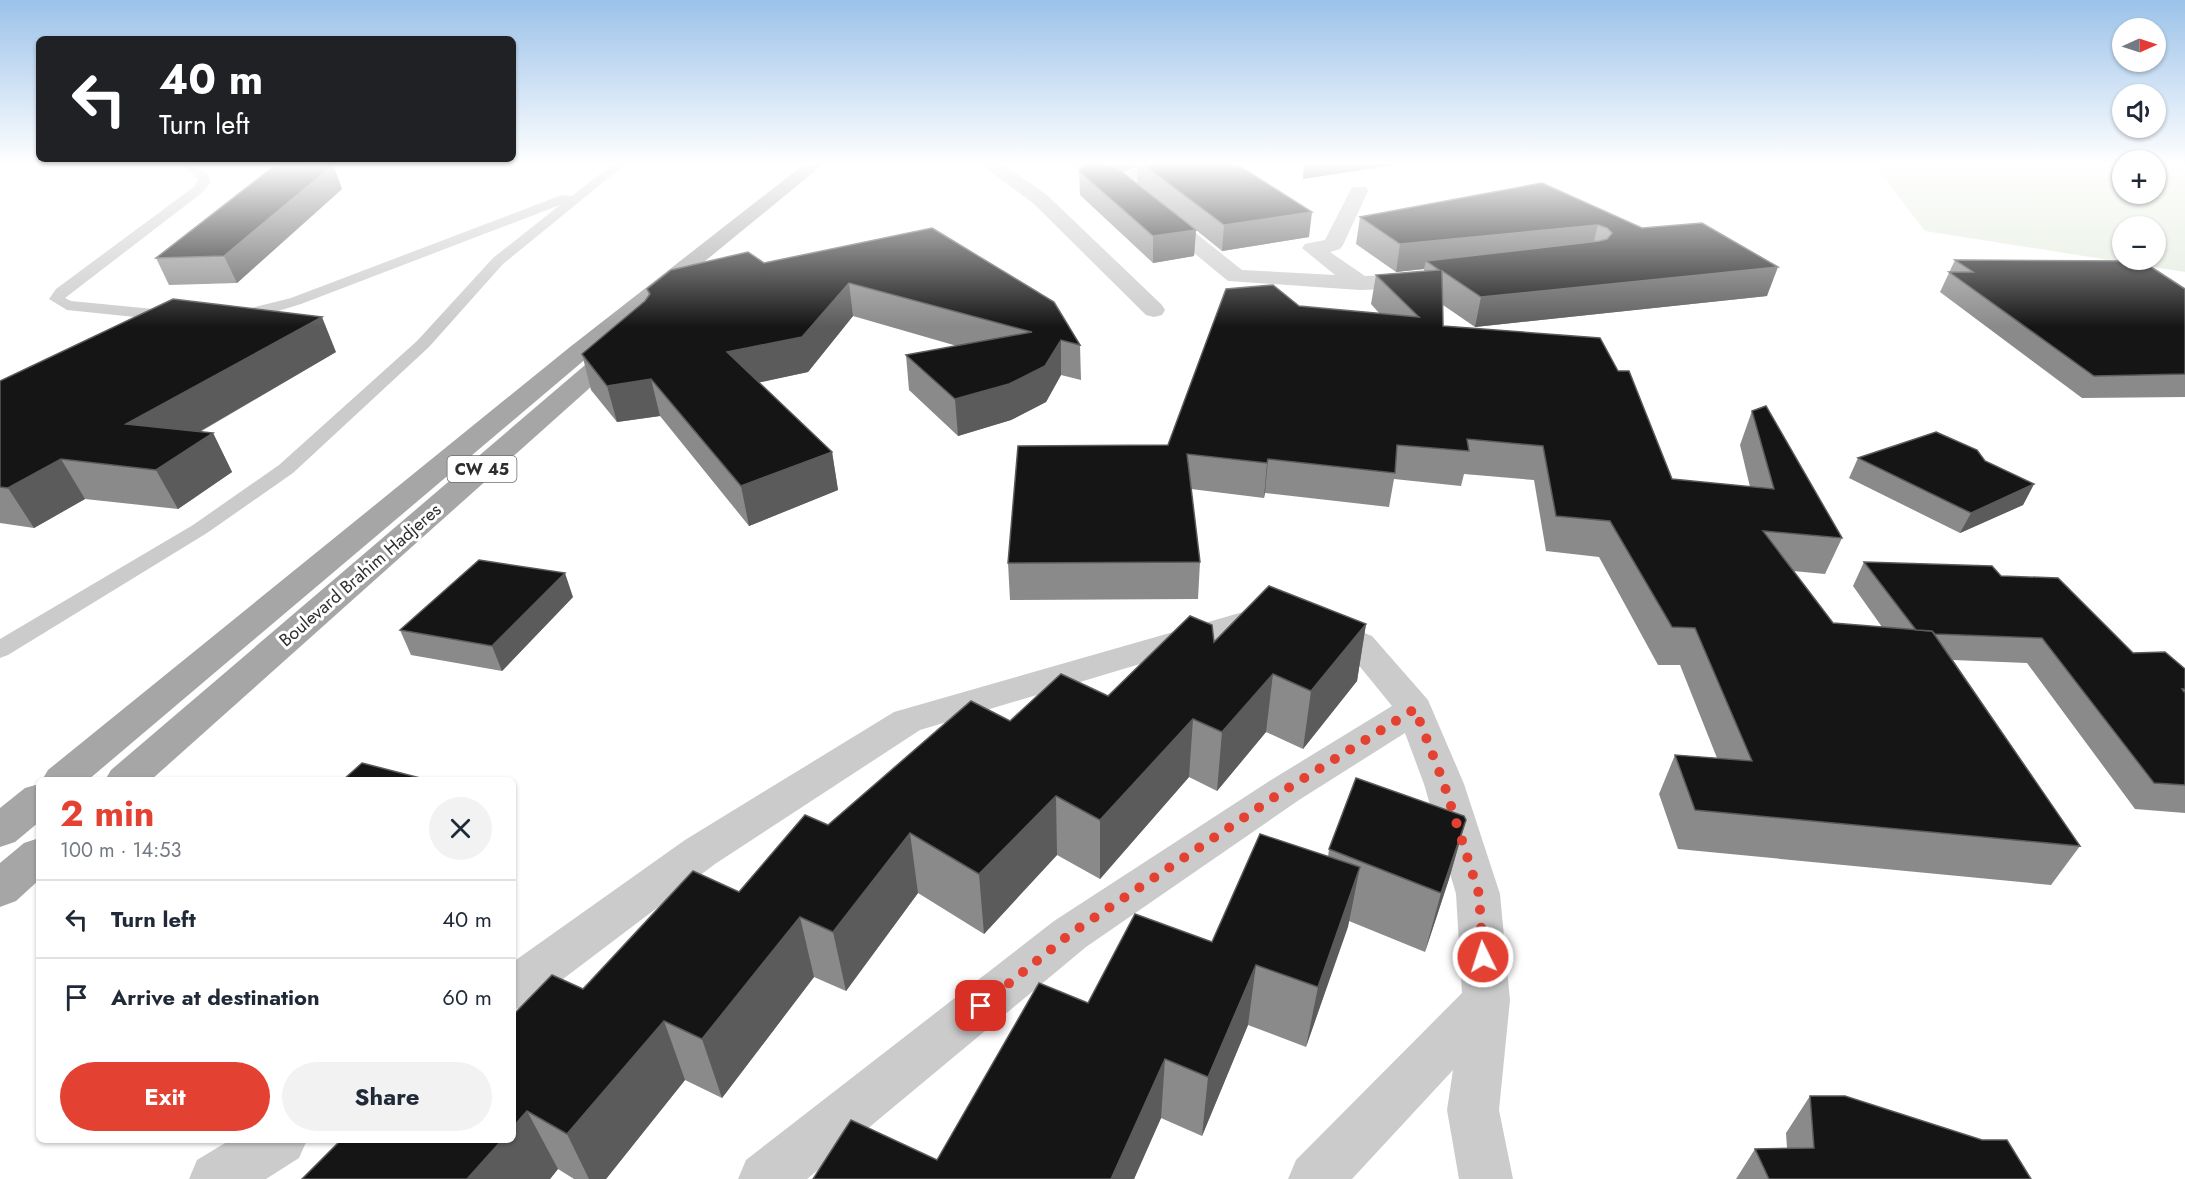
<!DOCTYPE html>
<meta charset="utf-8">
<style>
:root{--surface:#fff;--page:#f2f2f3;--text:#1f2937;--muted:#747a83;--line:#e0e1e3;--accent:#e34233}
body{margin:0;font-family:Jost,sans-serif;background:var(--page);color:var(--text);height:100vh;display:flex;flex-direction:column;font-size:22px;white-space:nowrap}
*{box-sizing:border-box;margin:0}
p{font-size:20px;color:var(--muted)}
.icon{flex:none;width:33px;height:33px;fill:none;stroke:currentColor;stroke-width:2;stroke-linecap:round;stroke-linejoin:round}
.map{position:relative;flex:1;overflow:hidden}
.side{position:absolute;left:36px;top:777px;width:480px;height:366px;display:flex;flex-direction:column;background:var(--surface);border-radius:9px;box-shadow:0 2px 4px #0004}
.side>*{flex:none}
.hud{position:absolute;left:36px;top:36px;width:480px;height:126px;border-radius:9px;box-shadow:0 2px 4px #0004;background:#202124;color:#fff;overflow:hidden}
.needle{width:39px;rotate:87deg}
.controls{position:absolute;left:2112px;top:18px;display:grid;gap:12px}
.controls a{display:grid;place-items:center;width:54px;height:54px;border-radius:50%;background:var(--surface);box-shadow:0 2px 4px #0004;font-size:30px}
.pin{position:absolute;display:grid;place-items:center;width:51px;height:51px;color:#fff;margin:-26px;border-radius:12px;box-shadow:0 3px 9px #0006}
.me{position:absolute;width:66px;margin:-33px;rotate:356deg;stroke-linejoin:round;filter:drop-shadow(0 0 4px #0008)}
.turn{display:flex;align-items:center;gap:21px;height:126px;padding:0 24px;font-size:27px}
.turn .icon{width:78px;height:78px;stroke-width:2.5}
.turn b{display:block;font-size:42px;line-height:51px}
.round{display:grid;place-items:center;flex:none;width:63px;height:63px;border-radius:32px;background:var(--page)}
.summary{display:flex;align-items:center;justify-content:space-between;height:102px;padding:0 24px}
h1{font-size:36px;font-weight:700;line-height:45px;color:var(--accent)}
.action{display:flex;gap:12px;margin-top:auto;padding:12px 24px}
.action a{flex:1;height:69px;border-radius:36px;background:var(--accent);color:#fff;font-size:24px;font-weight:700;line-height:69px;text-align:center}
.action a+a{background:var(--page);color:var(--text)}
ul{padding:0;list-style:none}
li{display:flex;align-items:center;gap:18px;height:78px;padding:0 24px;border-top:2px solid var(--line)}
li div{flex:1}
li b{display:block;font-size:22px}
li em{font-style:normal}
.map>svg:first-child{display:block}
.green{fill:#e2ebdc;fill-rule:evenodd}
.lines{fill:none;stroke-linecap:round;stroke-linejoin:round}
.lane{fill:#cbcbcb;fill-rule:evenodd}
.street{fill:#cbcbcb;fill-rule:evenodd}
.primary{fill:#a6a6a6;fill-rule:evenodd}
.wall{fill:#8a8a8a;fill-rule:evenodd}
.shaded-wall{fill:#5b5b5b}
.building{fill:#151515;stroke:#5b5b5b;stroke-width:1.5}
.route{stroke:#e34233;stroke-width:10;stroke-dasharray:0 18}
.labels{text-anchor:middle;stroke-width:6;stroke-linejoin:round;paint-order:stroke}
.shield{fill:#fff;stroke:#6d6d6d;stroke-width:1.5}
.shield-label{font-size:16px;font-weight:bold;fill:#2e2e2e}
.street-label{font-size:18px;fill:#2e2e2e;stroke:#fff}
</style>
<div class="map">
<svg width="2185" height="1179" viewBox="0 0 2185 1179">
<rect width="100%" height="100%" fill="#fff"/>
<path class="green" d="M1872 162H2122V194H2156V162H2185V272L1925 231ZM2122 226H2156V260H2122Z"/>
<g class="lines">
<g class="lane">
<path d="M179 162H192L208 175 211 182 203 192 65 298 71 301 174 311 182 316 180 319 174 321 67 310 49 299 56 289 195 186 198 179Z"/>
<path d="M615 162H628L503 264 429 347 293 473 207 533 8 655 0 658V639L193 525 279 465 417 341 493 258 560 205 301 304 262 316 237 321 229 316 231 313 291 298 562 195 572 196Z"/>
</g>
<g class="street">
<path d="M981 162H1000L1047 195 1162 305 1165 310 1162 315 1154 317 1146 315 1033 203 983 166Z"/>
<path d="M1065 162H1086L1107 174 1118 176 1152 163 1200 162 1198 166 1156 173 1133 183 1242 270 1335 275 1302 248 1305 244 1325 240 1352 187H1366L1368 191 1343 245 1340 249 1330 252 1365 276 1420 274 1428 276 1431 281 1428 286 1420 288 1360 290 1228 281 1114 187 1096 183Z"/>
<path d="M1271 604 1283 607 1288 614 1283 621 920 730 715 864 530 1004 513 1010V962L685 840 894 712Z"/>
<path d="M1321 616 1372 636 1428 700 1464 784 1500 894 1510 1000 1499 1110 1513 1179H1459L1447 1110 1453 1070 1352 1179H1288L1296 1160 1462 993 1456 894 1424 784 1405 733 1299 800 1086 947 807 1179H738L746 1160 1054 921 1271 780 1392 706 1348 652 1309 635 1304 627 1309 619Z"/>
<path d="M230 1140H307L299 1158 266 1179H189L197 1160Z"/>
</g>
<g class="primary">
<path d="M807 162H826L588 357 88 780H42L48 770 570 347Z"/>
<path d="M621 340 630 342 633 347 630 352 151 780H105L111 770 612 342Z"/>
<path d="M39 784V822L15 842 0 847V808L25 788Z"/>
<path d="M39 838V880L16 901 0 907V863L24 843Z"/>
</g>
</g>
<g class="wall">
<path d="M1085 162H1233L1309 237 1222 251 1196 230 1194 256 1153 263 1080 195 1079 171ZM1138 166 1137 184 1122 172Z"/>
<path d="M333 165 342 189 237 283 169 285 156 258Z"/>
<path d="M1542 183 1767 296 1475 327 1443 305V326L1672 479 1750 487 1740 445 1752 411 1842 538 1825 574 1793 571 1833 623 1882 627 1853 586 1864 562 2001 576 2133 653 2185 669V813L2135 809 2027 663 1953 660 2080 846 2051 885 1678 849 1659 794 1675 755 1717 758 1680 665H1658L1599 557 1546 551 1534 480 1464 474 1461 486 1394 479 1389 507 1265 493 1264 498 1191 489 1200 562 1198 599 1010 600 1008 563 1168 445 1299 306 1380 314 1371 304 1376 275 1424 271V269L1396 272 1356 244 1360 217Z"/>
<path d="M932 228 1080 345 1081 380 1061 375 1046 402 1011 420 958 436 909 390 906 355 957 346 853 316 808 372 759 382 832 452 838 490 749 526 660 416 617 422 591 390 582 354 645 301 649 297 647 289 764 263Z"/>
<path d="M1955 260 2185 289V397L2082 398 1940 292Z"/>
<path d="M336 352 200 432 213 433 232 472 178 509 85 499 34 528 0 523V381Z"/>
<path d="M1858 458 1985 461 2034 484 2023 505 1960 533 1849 478Z"/>
<path d="M573 597 502 671 411 655 400 630Z"/>
<path d="M1366 624 1357 681 1303 749 1266 732 1217 791 1189 777 1100 879 1057 855 984 934 918 893 846 991 814 977 722 1098 685 1080 606 1179H574L558 1169 550 1179H302L513 1140 583 989 739 892 828 825 1010 721 1108 696 1214 642Z"/>
<path d="M1466 820 1449 879 1425 952 1349 921 1306 1047 1248 1025 1202 1136 1161 1118 1134 1179H813L937 1160 1088 1003 1212 942 1328 857 1329 849Z"/>
<path d="M1810 1096 2031 1179H1736L1755 1149 1787 1148 1786 1133Z"/>
</g>
<g class="shaded-wall">
<path d="M1118 162H1138V166L1118 174Z"/>
<path d="M1304 162H1408V163L1303 179Z"/>
<path d="M333 165 342 189 237 283 224 256Z"/>
<path d="M1312 212 1309 237 1222 251 1224 225Z"/>
<path d="M1598 225 1591 253 1426 261 1424 269 1396 272 1400 244Z"/>
<path d="M1196 230 1194 256 1153 263V236Z"/>
<path d="M1778 267 1767 296 1475 327 1481 297Z"/>
<path d="M849 283 853 316 808 372 734 388 727 352Z"/>
<path d="M322 317 336 352 147 462 126 424Z"/>
<path d="M1061 340V375L1046 402 1011 420 958 436 955 399Z"/>
<path d="M651 379 660 416 617 422 607 386Z"/>
<path d="M213 433 232 472 178 509 156 470Z"/>
<path d="M832 452 838 490 749 526 741 486Z"/>
<path d="M61 459 85 499 34 528 8 488Z"/>
<path d="M1268 459 1265 493 1264 498 1267 463Z"/>
<path d="M2034 484 2023 505 1960 533 1971 513Z"/>
<path d="M565 573 573 597 502 671 492 646Z"/>
<path d="M1366 624 1357 681 1303 749 1311 691Z"/>
<path d="M1273 674 1266 732 1217 791 1222 732Z"/>
<path d="M1193 719 1189 777 1100 879V820Z"/>
<path d="M1056 796 1057 855 984 934 979 874Z"/>
<path d="M1466 820 1449 879 1425 952 1441 893Z"/>
<path d="M910 833 918 893 846 991 833 932Z"/>
<path d="M1360 867 1348 927 1306 1047 1318 987Z"/>
<path d="M800 917 814 977 722 1098 702 1039Z"/>
<path d="M1256 965 1248 1025 1202 1136 1208 1077Z"/>
<path d="M664 1021 685 1080 606 1179H589L567 1134Z"/>
<path d="M1165 1059 1161 1118 1134 1179H1111Z"/>
<path d="M527 1111 558 1169 550 1179H467L502 1140H513V1127Z"/>
</g>
<g class="building">
<path d="M1085 162H1096L1113 165 1196 230 1153 236 1079 171Z"/>
<path d="M1140 162H1233L1312 212 1224 225Z"/>
<path d="M333 165 224 256 156 258 273 167Z"/>
<path d="M1542 183 1642 228 1702 223 1778 267 1481 297 1442 271 1443 326 1600 338 1618 371H1629L1672 479 1774 489 1752 411 1766 406 1842 538 1763 531 1833 623 1932 631 2080 846 1695 810 1675 755 1752 761 1695 628 1672 627 1610 521 1556 516 1543 446 1467 439 1469 451 1397 445 1395 473 1268 459 1267 463 1187 454 1200 562 1008 563 1018 446 1168 445 1226 289 1273 285 1299 306 1419 317 1376 275 1439 270 1426 261 1599 241 1607 239 1612 233 1607 228 1598 225 1400 244 1360 217Z"/>
<path d="M932 228 1054 302 1080 345 1061 340 1045 366 1009 384 955 399 906 355 1032 332 849 283 802 337 727 352 832 452 741 486 651 379 607 386 582 354 645 301 650 294 647 289 671 270 748 252 764 263Z"/>
<path d="M1955 260 2142 261 2185 289V374L2094 376 1949 272H1973Z"/>
<path d="M173 299 322 317 126 424 213 433 156 470 61 459 8 488 0 487V381Z"/>
<path d="M1936 432 1977 450 1985 461 2034 484 1971 513 1858 458Z"/>
<path d="M479 560 565 573 492 646 400 630Z"/>
<path d="M1864 562 1992 566 2001 576 2058 578 2133 653 2165 652 2185 669V689H2182L2185 693V785L2154 783 2042 638 1935 634 1932 631 1916 630Z"/>
<path d="M1269 586 1366 624 1311 691 1273 674 1222 732 1193 719 1100 820 1056 796 979 874 910 833 833 932 800 917 702 1039 664 1021 567 1134 527 1111 513 1127V1015L552 975 583 989 693 871 739 892 805 815 828 825 971 701 1010 721 1061 674 1108 696 1190 616 1212 625 1214 642Z"/>
<path d="M362 763 428 780H343Z"/>
<path d="M1356 778 1464 816 1466 820 1441 893 1329 849Z"/>
<path d="M1260 834 1360 867 1318 987 1256 965 1208 1077 1165 1059 1111 1179H813L851 1120 937 1160 1039 983 1088 1003 1135 914 1212 942Z"/>
<path d="M1810 1096H1845L1982 1140H2007L2031 1179H1769L1755 1149 1814 1148Z"/>
<path d="M341 1140H502L467 1179H302Z"/>
</g>
<linearGradient id="sky" x2="0" y2="1"><stop stop-color="#9bc2e9"/><stop offset="0.5" stop-color="#fff"/><stop offset="1" stop-color="#fff" stop-opacity="0"/></linearGradient>
<rect width="2185" height="327" fill="url(#sky)"/>
<g class="lines">
<path class="route" d="M981 1006 1070 934 1285 790 1415 709 1444 784 1479 894 1483 957"/>
</g>
<g class="labels">
<rect class="shield" x="447.5" y="456" width="69" height="26" rx="4.5"/>
<g class="shield-label">
<text x="482" y="475">CW 45</text>
</g>
<g class="street-label">
<text transform="translate(360 575) rotate(-41)" y="6">Boulevard Brahim Hadjeres</text>
</g>
</g>
</svg>
<div class="controls">
<a><svg class="needle" viewBox="-14 -14 28 28"><path d="M0-13l5 13h-10z" fill="#e53935"/><path d="M0 13l5-13h-10z" fill="#747a83"/></svg></a>
<a><svg class="icon" aria-label="sound" viewBox="0 0 24 24"><path d="M4 9h4l5-4v14l-5-4H4zM17 9q2 3 0 6"/></svg></a>
<a>+</a>
<a>−</a>
</div>
<div class="pin" style="left:981px;top:1006px;background:#d93025"><svg class="icon" aria-label="arrive" viewBox="0 0 24 24"><path d="M6 21V4h12l-3 4 3 4H6"/></svg></div>
<svg class="me" style="left:1483px;top:957px" viewBox="-20 -20 40 40"><circle r="17" fill="#e34233" stroke="#fff" stroke-width="3"/><path d="M0-11L8 9 0 5-8 9z" fill="#fff"/></svg>
<div class="hud">
<div class="turn"><svg class="icon" aria-label="left" viewBox="0 0 24 24"><path d="M17 20v-9H6M10 6l-5 5 5 5"/></svg><div><b>40 m</b>Turn left</div></div>
</div>
<section class="side">
<div class="summary"><div><h1>2 min</h1><p>100 m · 14:53</p></div><a class="round"><svg class="icon" aria-label="close" viewBox="0 0 24 24"><path d="M6 6l12 12M18 6L6 18"/></svg></a></div>
<ul>
<li><svg class="icon" aria-label="left" viewBox="0 0 24 24"><path d="M17 20v-9H6M10 6l-5 5 5 5"/></svg><div><b>Turn left</b></div><em>40 m</em></li>
<li><svg class="icon" aria-label="arrive" viewBox="0 0 24 24"><path d="M6 21V4h12l-3 4 3 4H6"/></svg><div><b>Arrive at destination</b></div><em>60 m</em></li>
</ul>
<div class="action"><a>Exit</a><a>Share</a></div>
</section>
</div>
